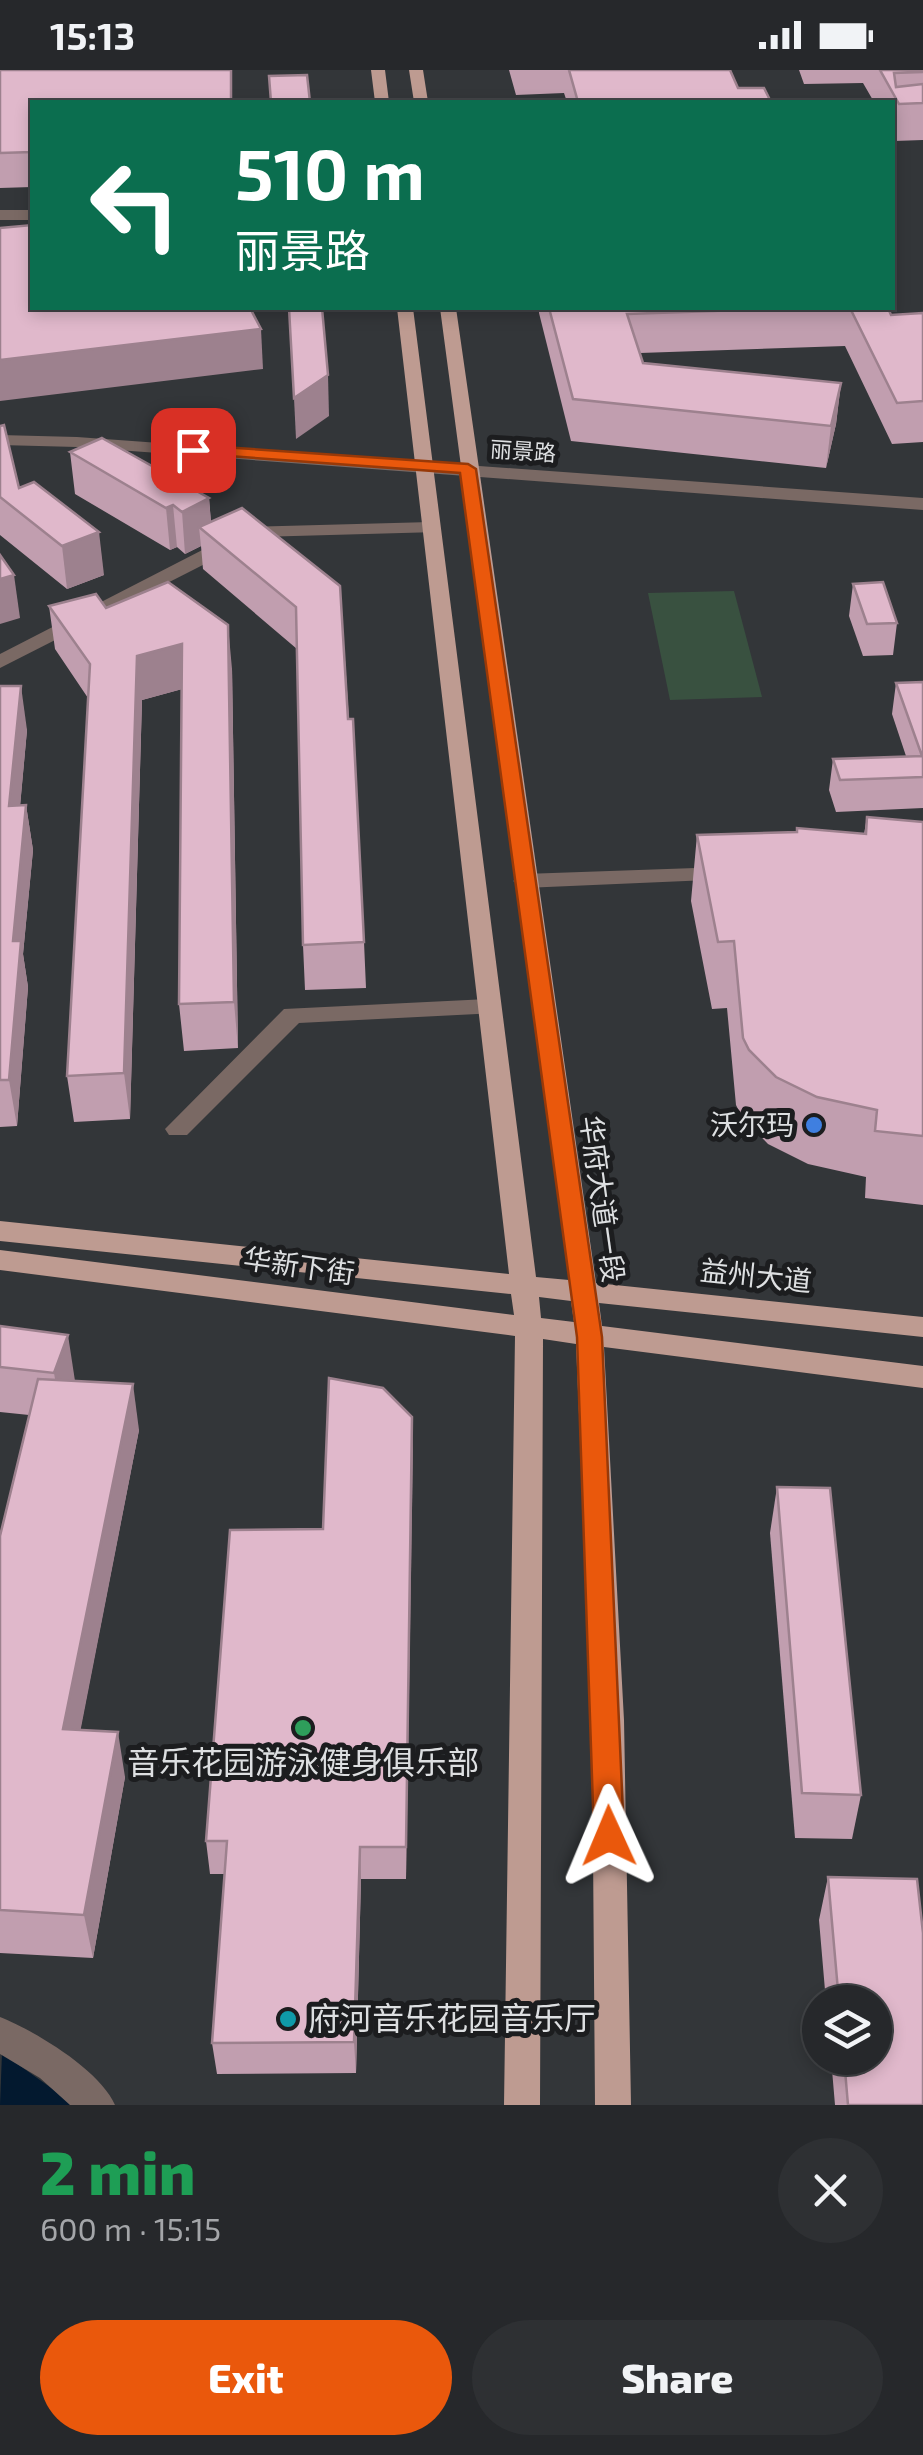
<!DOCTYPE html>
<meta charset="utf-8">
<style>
:root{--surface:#26282b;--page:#2e3033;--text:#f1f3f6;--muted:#a4a6a9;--line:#424447;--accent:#ea580c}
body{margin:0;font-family:"Exo 2","Noto Sans SC",sans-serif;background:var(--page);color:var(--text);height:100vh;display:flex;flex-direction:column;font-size:38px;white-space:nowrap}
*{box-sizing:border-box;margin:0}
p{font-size:32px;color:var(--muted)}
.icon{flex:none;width:55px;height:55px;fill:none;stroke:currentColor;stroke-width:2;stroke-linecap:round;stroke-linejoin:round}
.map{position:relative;height:2035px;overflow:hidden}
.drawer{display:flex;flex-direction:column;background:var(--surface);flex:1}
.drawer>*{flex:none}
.guide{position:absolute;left:30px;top:30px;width:865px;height:210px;border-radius:0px;box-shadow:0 5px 15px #0003,0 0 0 2px var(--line);background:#0b6e4f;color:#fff;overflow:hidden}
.controls{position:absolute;left:802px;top:1915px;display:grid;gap:20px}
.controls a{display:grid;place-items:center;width:90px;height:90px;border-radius:50%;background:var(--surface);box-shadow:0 5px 15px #0003,0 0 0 2px var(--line);font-size:50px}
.pin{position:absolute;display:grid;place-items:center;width:85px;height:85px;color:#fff;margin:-42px;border-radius:20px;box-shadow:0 5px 15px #0006}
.me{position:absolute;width:110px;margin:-55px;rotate:359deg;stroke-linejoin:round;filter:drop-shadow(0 0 8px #0008)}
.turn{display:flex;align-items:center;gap:35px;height:210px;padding:0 40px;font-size:45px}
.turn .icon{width:130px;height:130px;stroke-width:2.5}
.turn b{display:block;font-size:70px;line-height:85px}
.round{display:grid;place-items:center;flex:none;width:105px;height:105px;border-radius:52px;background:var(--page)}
.headline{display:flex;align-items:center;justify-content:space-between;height:170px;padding:0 40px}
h1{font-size:60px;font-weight:800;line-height:75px;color:#1e9e55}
.cta{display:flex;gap:20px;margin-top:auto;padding:20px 40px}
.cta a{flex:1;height:115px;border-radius:60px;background:var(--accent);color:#fff;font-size:40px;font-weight:800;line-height:115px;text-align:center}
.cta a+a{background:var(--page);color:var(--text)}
.status{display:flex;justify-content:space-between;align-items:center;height:70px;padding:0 50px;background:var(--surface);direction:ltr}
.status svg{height:28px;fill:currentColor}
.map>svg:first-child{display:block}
.green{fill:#395140}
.water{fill:#03192f}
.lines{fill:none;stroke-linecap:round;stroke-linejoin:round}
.minor{fill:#7a6964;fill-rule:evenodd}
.major{fill:#be9b91;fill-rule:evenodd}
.wall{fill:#c19eaf}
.shaded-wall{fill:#9d818e}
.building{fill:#e0b8cb;stroke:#9d818e;stroke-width:2.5}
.route{fill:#ea580c;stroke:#983908;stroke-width:2.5}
.shop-dot{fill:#3f7fe0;stroke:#1c1d1f;stroke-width:4}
.leisure-dot{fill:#2e9e5b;stroke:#1c1d1f;stroke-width:4}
.culture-dot{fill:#0f9aa8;stroke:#1c1d1f;stroke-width:4}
.labels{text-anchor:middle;stroke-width:10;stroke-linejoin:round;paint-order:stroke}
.far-street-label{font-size:22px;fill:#dddfe1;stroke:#1c1d1f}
.poi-label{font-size:28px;fill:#dddfe1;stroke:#1c1d1f;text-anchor:end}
.street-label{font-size:28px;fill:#dddfe1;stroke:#1c1d1f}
.near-poi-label{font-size:32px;fill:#dddfe1;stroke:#1c1d1f}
</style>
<div class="status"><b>15:13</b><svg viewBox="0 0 49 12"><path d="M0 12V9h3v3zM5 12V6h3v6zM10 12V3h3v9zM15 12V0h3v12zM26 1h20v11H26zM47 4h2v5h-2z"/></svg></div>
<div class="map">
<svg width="923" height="2035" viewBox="0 0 923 2035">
<rect width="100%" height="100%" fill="#333639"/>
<path class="green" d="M734 521 762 627 670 630 648 523Z"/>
<path class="water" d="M2 1983 68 2030 72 2035H0Z"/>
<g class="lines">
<g class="minor">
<rect x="0" y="140" width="32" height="10"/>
<path d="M0 365 77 367 923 428V440L77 377 0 375Z"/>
<path d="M431 452 440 458 438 462 258 467 0 598V584L247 457Z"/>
<path d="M724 797 735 804 732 809 524 818 513 811 524 804Z"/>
<path d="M488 929 500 937 497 943 299 953 187 1065H169L165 1059 284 939Z"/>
<path d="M0 1947C35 1961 100 2000 115 2035H70L40 2008 0 1984Z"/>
</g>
<g class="major">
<path d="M371 0H385L389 32H375Z"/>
<path d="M409 0H423L428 32H414Z"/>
<path d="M397 238H413L536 1207 569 1210 440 238H456L596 1213 923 1247V1267L599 1233 602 1256 923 1296V1318L604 1277 624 1650 631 2035H595L592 1650 576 1274 543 1269 540 2035H504L515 1266 0 1200V1180L514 1245 511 1224 0 1171V1151L509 1204ZM539 1227 571 1231 574 1252 541 1248Z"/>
</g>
</g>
<g class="wall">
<path d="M0 0 32 32V117L0 118Z"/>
<path d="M509 0H730L738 18 771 32H567L564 23 516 25Z"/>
<path d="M799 0H923V70L894 71 892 68V32H874L863 13 804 14Z"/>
<path d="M539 238H888L891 245 923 243V372L892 374 845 276 640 283 643 293 841 313 836 354 826 398 571 371 539 243Z"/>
<path d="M0 356 19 418 104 505 67 519 0 465Z"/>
<path d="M70 382 209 428 211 452 340 516 364 872 366 918 305 920 303 875 297 579 203 499 201 476 185 484 177 477 170 480 75 424Z"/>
<path d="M853 514 897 553 893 585 863 586 849 546Z"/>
<path d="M49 536 106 538 232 599 238 978 184 981 179 934 182 619 142 630 130 1049 74 1052 67 1006 88 628 55 579Z"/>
<path d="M923 612V738L836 742 829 720 833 689 906 686 892 644 896 613Z"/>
<path d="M0 616 27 660 20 736 26 735 33 780 23 884 28 917 17 1056 0 1057Z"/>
<path d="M867 747 923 752V1135L865 1128 866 1107 808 1094 768 1074 742 1047 736 1035 727 938 712 939 691 831 697 765 864 764Z"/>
<path d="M0 1256 139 1360 80 1660 125 1707 93 1888 0 1883V1466L29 1345 0 1342Z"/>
<path d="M412 1347 406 1809H361L356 2003 217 2004 212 1973 225 1804H210L206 1771 323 1459Z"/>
<path d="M777 1417 861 1725 852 1769 795 1768 770 1463Z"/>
<path d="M828 1807 923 2035H835L831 1988H875V1932H826L819 1850Z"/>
</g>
<g class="shaded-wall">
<path d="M261 259 263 299 0 331V290Z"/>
<path d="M328 305 329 346 296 369 294 328Z"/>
<path d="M841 313 836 354 826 398 831 356Z"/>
<path d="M209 428 212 467 199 457 201 476 185 484 182 442Z"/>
<path d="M173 435 177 477 170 480 166 438Z"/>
<path d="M99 462 104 505 67 519 62 476Z"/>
<path d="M14 505 20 548 0 554V509Z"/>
<path d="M228 555 232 599 238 978 234 932Z"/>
<path d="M182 574 186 618 142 630 130 1049 124 1003 137 586Z"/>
<path d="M21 616 27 660 16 781 9 736Z"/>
<path d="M26 735 33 780 23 884 28 917 17 1056 9 1010 13 871Z"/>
<path d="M68 1265 75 1311 62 1349 54 1303Z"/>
<path d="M133 1314 139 1360 72 1704 63 1659Z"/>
<path d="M412 1347 413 1381 406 1809V1777Z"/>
<path d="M118 1662 125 1707 93 1888 84 1845Z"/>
<path d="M360 1777 361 1809 356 2003 354 1972Z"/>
</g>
<g class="building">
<path d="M0 0H231V32H32V82L0 83Z"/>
<path d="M569 0H730L738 18H764L771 32H578Z"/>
<path d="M880 0H923V2L894 3 896 17 923 14V33L899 34Z"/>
<path d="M307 5 310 32H271L269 6Z"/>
<path d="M32 155V238H250L261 259 0 290V158Z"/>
<path d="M289 238H322L328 305 294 328Z"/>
<path d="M549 238H801L627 244 643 293 841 313 831 356 573 329Z"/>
<path d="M850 238H888L891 245 923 243V331L897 333Z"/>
<path d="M4 355 19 418 34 412 99 462 62 476 0 427V356Z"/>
<path d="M102 368 209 428 182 442 173 435 166 438 70 382Z"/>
<path d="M242 438 340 516 348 649H353L364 872 303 875 296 537 199 457Z"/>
<path d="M0 485 14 505 0 509Z"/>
<path d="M168 512 228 555 234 932 179 934 182 574 137 586 124 1003 67 1006 90 594 49 536 96 524 106 538Z"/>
<path d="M883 512 897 553 867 554 853 514Z"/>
<path d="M923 612V707L840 710 833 689 922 686 896 613Z"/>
<path d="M0 616H21L9 736 26 735 13 871H21L9 1010H0Z"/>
<path d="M867 747 923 752V1066L875 1061 877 1040 817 1027 776 1007 749 980 743 968 734 871 718 872 697 765 797 762V758L866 764Z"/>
<path d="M0 1256 68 1265 54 1303 0 1297Z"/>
<path d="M329 1308 383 1318 412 1347 406 1777H360L354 1972 212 1973 227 1771H206L230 1460 323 1459Z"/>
<path d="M38 1309 133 1314 63 1659 118 1662 84 1845 0 1840V1466Z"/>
<path d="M777 1417 830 1418 861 1725 802 1723Z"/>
<path d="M828 1807 917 1809 923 1863V2035H848L844 1988H875V1932H839Z"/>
</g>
<path class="route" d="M193 375 468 394 476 399 602 1267 624 1766 620 1775 609 1779 599 1775 594 1766 577 1267 460 403 187 383 185 380Z"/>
<circle class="shop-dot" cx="814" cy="1055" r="10"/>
<circle class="leisure-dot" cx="303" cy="1658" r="10"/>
<circle class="culture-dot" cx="288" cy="1949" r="10"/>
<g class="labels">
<g class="far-street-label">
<text transform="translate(523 381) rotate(4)" y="8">丽景路</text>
</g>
<g class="poi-label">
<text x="794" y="1065">沃尔玛</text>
</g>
<g class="street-label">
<text transform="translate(602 1129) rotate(82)" y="10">华府大道一段</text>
<text transform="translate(299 1196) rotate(8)" y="10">华新下街</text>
<text transform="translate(756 1206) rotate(6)" y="10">益州大道</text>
</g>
<g class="near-poi-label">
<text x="303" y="1704">音乐花园游泳健身俱乐部</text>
<text x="308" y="1960" text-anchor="start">府河音乐花园音乐厅</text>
</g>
</g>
</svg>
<div class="controls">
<a><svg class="icon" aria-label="layers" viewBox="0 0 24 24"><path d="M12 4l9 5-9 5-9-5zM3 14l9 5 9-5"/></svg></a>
</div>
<div class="pin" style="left:193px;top:380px;background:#d93025"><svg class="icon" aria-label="arrive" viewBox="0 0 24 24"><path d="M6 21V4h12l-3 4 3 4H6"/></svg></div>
<svg class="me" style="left:609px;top:1766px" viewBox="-20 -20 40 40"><path d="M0-17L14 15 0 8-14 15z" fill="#ea580c" stroke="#fff" stroke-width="4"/></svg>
<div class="guide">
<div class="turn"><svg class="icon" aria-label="left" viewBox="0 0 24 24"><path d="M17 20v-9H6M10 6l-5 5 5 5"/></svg><div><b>510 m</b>丽景路</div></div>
</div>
</div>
<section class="drawer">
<div class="headline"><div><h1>2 min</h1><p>600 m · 15:15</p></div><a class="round"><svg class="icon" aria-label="close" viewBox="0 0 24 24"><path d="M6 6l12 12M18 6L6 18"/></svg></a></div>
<div class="cta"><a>Exit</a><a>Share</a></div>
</section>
